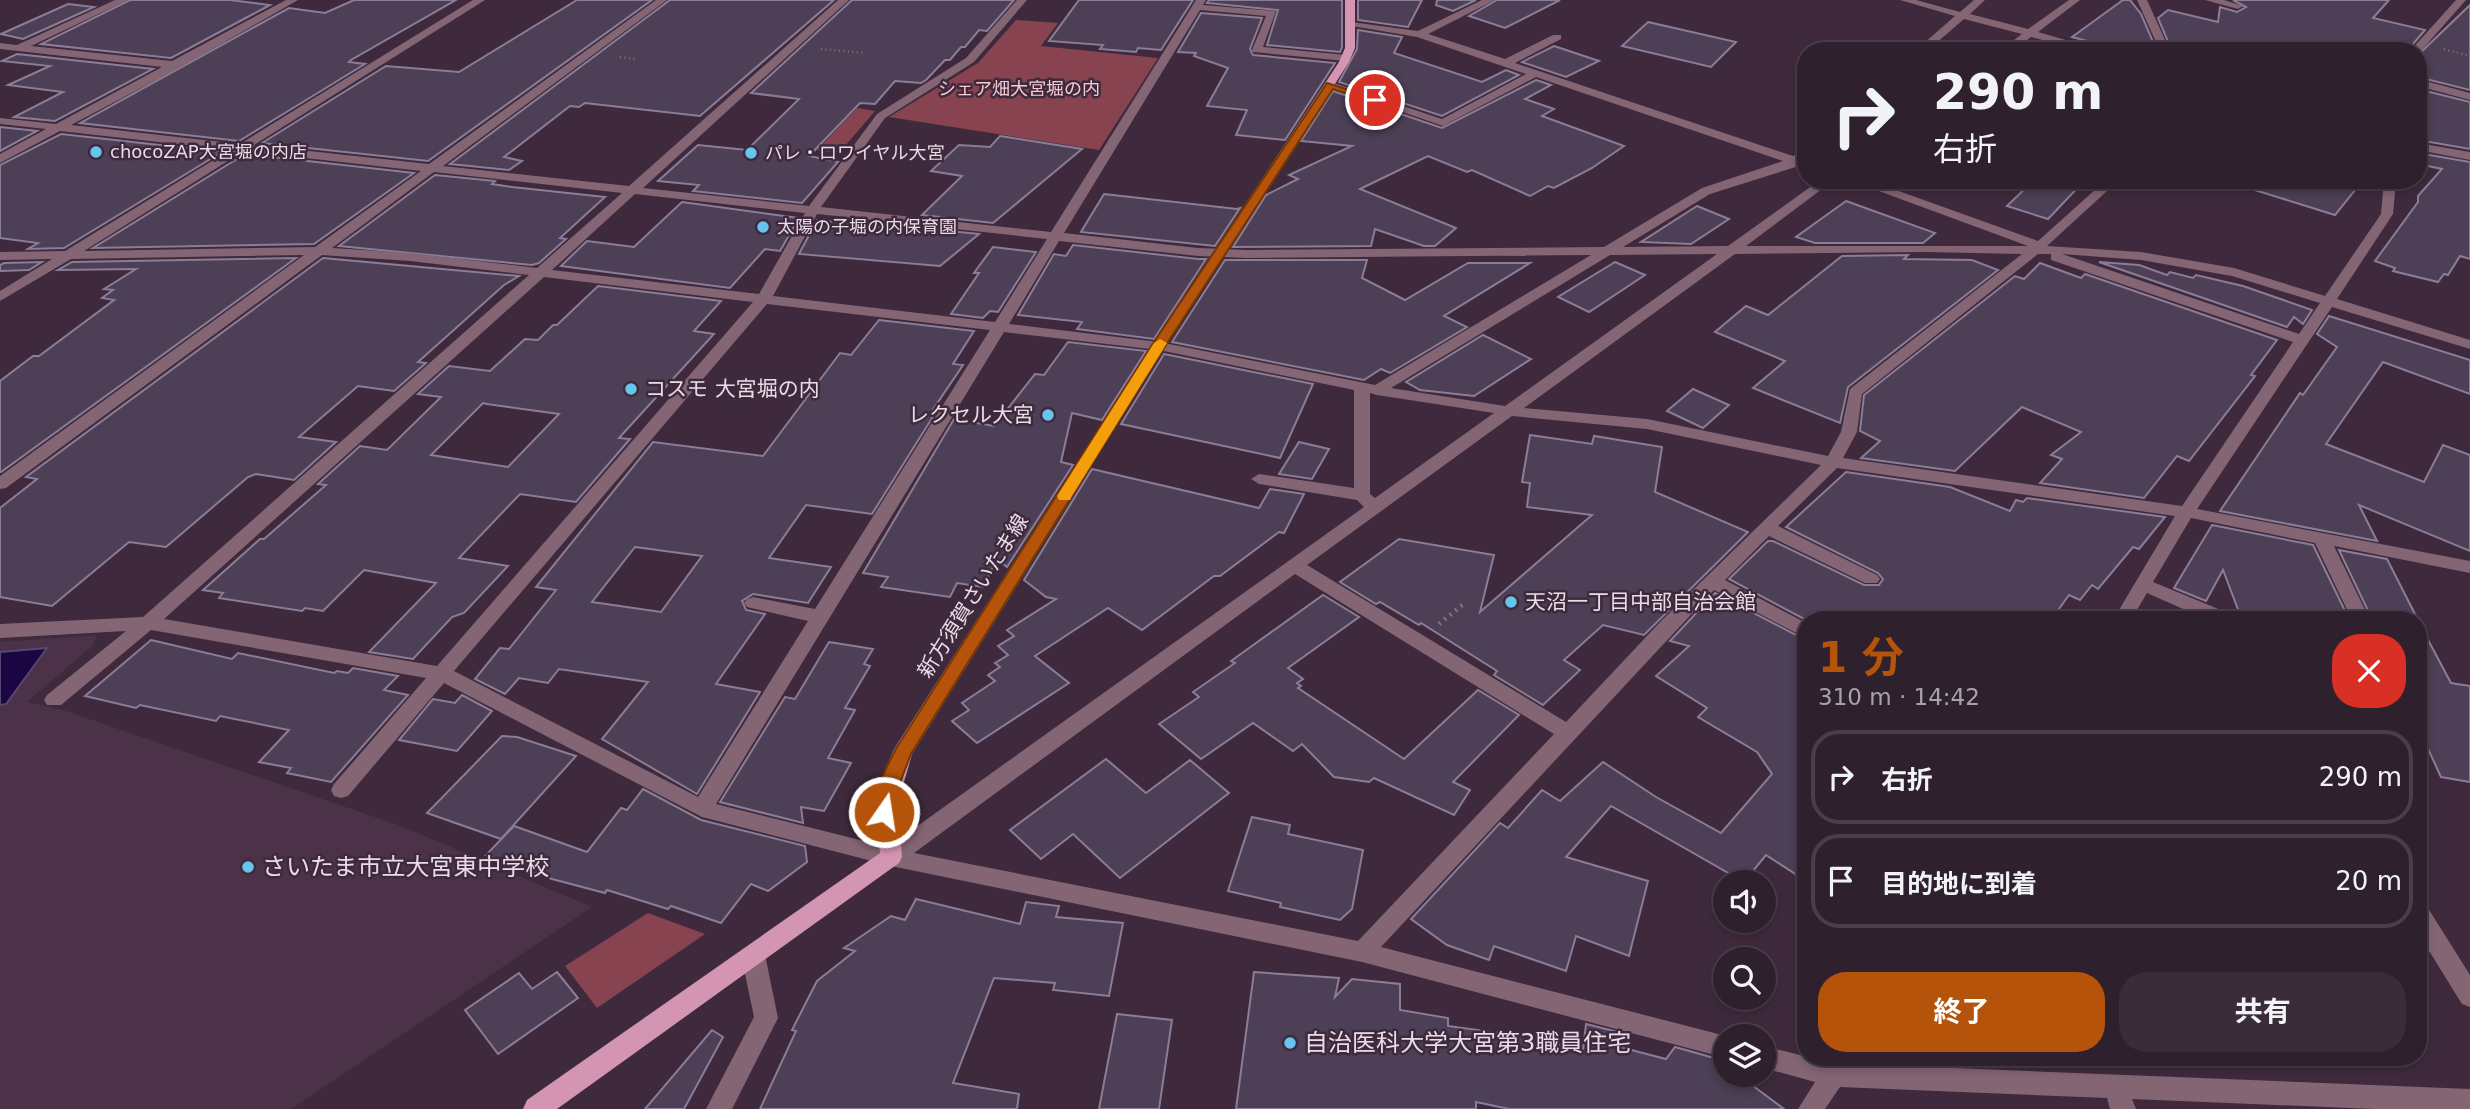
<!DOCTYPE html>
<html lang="ja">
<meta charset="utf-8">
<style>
:root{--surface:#2e202d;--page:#3a2d39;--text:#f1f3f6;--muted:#a7a3aa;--line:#493e49;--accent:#b45309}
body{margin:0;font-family:"DejaVu Sans","Noto Sans JP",sans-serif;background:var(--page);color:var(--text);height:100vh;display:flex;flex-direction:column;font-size:26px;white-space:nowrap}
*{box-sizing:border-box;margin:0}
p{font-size:23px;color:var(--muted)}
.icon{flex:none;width:38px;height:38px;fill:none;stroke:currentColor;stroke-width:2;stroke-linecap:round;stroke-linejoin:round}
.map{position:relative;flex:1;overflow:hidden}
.drawer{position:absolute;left:1797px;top:611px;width:630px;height:455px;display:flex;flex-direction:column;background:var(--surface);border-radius:28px;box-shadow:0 4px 10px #0003,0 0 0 2px var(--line)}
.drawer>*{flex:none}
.hud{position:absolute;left:1797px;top:42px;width:630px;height:147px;border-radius:28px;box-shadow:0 4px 10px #0003,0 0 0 2px var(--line);background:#2e202d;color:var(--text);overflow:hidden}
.fabs{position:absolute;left:1713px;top:870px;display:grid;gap:14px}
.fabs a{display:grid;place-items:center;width:63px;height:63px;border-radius:50%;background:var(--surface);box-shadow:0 4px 10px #0003,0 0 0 2px var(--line);font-size:35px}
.pin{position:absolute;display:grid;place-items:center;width:60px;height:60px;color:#fff;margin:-30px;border:4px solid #fff;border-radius:50%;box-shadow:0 2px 7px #0007}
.me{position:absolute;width:77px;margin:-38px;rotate:13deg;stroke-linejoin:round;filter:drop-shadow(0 0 5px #0008)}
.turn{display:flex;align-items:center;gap:24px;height:147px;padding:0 21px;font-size:32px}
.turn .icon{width:91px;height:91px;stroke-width:2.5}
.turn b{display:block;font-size:49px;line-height:60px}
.round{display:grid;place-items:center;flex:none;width:74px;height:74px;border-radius:28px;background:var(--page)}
.overview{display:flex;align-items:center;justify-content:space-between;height:119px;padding:0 21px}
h1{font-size:42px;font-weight:700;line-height:52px;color:var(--accent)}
.cta{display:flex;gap:14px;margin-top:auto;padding:14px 21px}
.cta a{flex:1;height:80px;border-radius:28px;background:var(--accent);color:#fff;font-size:28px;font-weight:700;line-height:80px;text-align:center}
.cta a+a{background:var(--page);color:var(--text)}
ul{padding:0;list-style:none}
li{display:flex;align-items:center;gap:21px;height:94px;margin:0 14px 10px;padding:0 7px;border:4px solid var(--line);border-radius:28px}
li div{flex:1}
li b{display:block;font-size:26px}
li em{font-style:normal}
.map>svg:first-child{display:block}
.built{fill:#4b3249}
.green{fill:#87434f}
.water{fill:#1a0640;stroke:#584672;stroke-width:2}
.building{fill:#4c3f56;stroke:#8b7d97;stroke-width:2;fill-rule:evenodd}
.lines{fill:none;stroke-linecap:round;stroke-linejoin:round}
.path-far1{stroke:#837181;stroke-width:2.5;stroke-dasharray:1 3.5;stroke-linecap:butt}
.path{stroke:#837181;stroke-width:4.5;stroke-dasharray:2 5;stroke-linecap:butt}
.minor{fill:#846573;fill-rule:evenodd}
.major{fill:#d495b2;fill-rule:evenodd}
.route{fill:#b45309;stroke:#753606;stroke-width:2}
.slow{fill:#f59e0b}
.poi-dot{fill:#66c4ef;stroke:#3e2a3c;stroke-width:2.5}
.labels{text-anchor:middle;stroke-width:5;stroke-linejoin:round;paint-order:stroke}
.far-park-label{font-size:18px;fill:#f6c9ce;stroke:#3e2a3c}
.far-poi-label{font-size:18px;fill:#e9dce7;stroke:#3e2a3c;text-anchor:start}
.poi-label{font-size:21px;fill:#e9dce7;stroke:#3e2a3c;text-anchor:start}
.street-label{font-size:21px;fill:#e9dce7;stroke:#3e2a3c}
.near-poi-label{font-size:24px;fill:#e9dce7;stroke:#3e2a3c;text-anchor:start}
</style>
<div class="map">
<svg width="2470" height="1109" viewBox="0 0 2470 1109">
<rect width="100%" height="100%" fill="#3e2a3c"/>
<path class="built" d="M97 635 93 645 27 702 66 711 401 826 592 907 291 1109H0V642Z"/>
<g class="green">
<path d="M1016 20 1058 23 1041 46 1158 58 1099 150 889 117 978 63Z"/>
<path d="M857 108 875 111 839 153 817 150Z"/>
<path d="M648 913 705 934 597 1008 565 966Z"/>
</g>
<path class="water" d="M47 648 6 704 0 705V652Z"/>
<g class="building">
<path d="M130 0H230L270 5 171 58 41 44Z"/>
<path d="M354 0H456L351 60 349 62 365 64 239 141 80 123 289 8 325 13Z"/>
<path d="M577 0H652L428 161 262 143 386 66 459 72Z"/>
<path d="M670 0H834L700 116 585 103 579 107 570 106 504 157 522 161 509 170 450 164Z"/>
<path d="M852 0H1014L987 31 979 30 965 47H961L950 60H945L926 80 921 83 895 81 875 104 860 103 809 156 838 162 802 203 693 191 699 185 658 181 698 145 747 150 799 99 751 93Z"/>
<path d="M1079 0H1193L1161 50 1138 48 1136 52 1100 49 1103 45 1049 41Z"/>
<path d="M1209 0H1342V47L1340 52 1267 45 1278 10 1207 3Z"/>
<path d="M1358 0H1422L1408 27 1358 20Z"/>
<path d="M1437 0H1476L1453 11 1436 5Z"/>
<path d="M1497 0H1560L1505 28 1469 16Z"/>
<path d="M2123 0H2130L2141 14 2157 51H2116L2118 49 2072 37Z"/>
<path d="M2233 0H2389L2373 18 2425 30 2407 51H2172L2158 18 2168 10 2218 22 2220 7 2237 12 2246 7Z"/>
<path d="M68 4 94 7 23 39 1 34Z"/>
<path d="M2470 5V90L2418 77V55Z"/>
<path d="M1201 13 1262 18 1250 49 1253 55 1335 63 1285 140 1236 135 1247 110 1207 106 1228 68 1194 56 1196 53 1178 52Z"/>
<path d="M1648 22 1736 42 1711 67 1622 46Z"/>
<path d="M1358 30 1402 37 1394 53 1482 82 1506 70 1519 75 1442 116 1339 82 1357 49Z"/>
<path d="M1554 46 1599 61 1566 77 1522 62Z"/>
<path d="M17 54 153 69 55 121 14 117 63 92 8 85 50 66 2 61Z"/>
<path d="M1536 80 1551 85 1525 99 1554 109 1542 116 1624 146 1592 168 1554 188 1548 186 1530 196 1472 170 1467 172 1428 156 1360 189 1456 228 1435 246H1424L1375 229 1371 246 1233 247 1266 195 1298 179 1289 175 1352 146 1301 141 1333 91 1442 128Z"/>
<path d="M2418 89 2470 102V149L2418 140Z"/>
<path d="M0 127 37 131 0 151Z"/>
<path d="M61 134 222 152 64 248 28 249 38 243 0 238V165Z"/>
<path d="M1000 136 1082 149 993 223 922 215 962 176 931 171 959 145 990 147Z"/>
<path d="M2418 153 2470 162V259L2460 256 2448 275 2444 274 2438 282 2393 271 2395 268 2375 261 2418 202V196L2442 169 2418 164Z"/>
<path d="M245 154 414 173 314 244 93 248Z"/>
<path d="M435 175 495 181 492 184 512 187 605 197 560 238 566 239 539 263 532 265 339 246Z"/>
<path d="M2034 180H2085L2048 219 2007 206Z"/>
<path d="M2246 180H2363L2335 215 2245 187Z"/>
<path d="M1104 194 1237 209 1240 208 1215 246 1081 232Z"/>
<path d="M1846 201 1935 233 1923 243H1815L1796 237Z"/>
<path d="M682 202 799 218 780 251 765 249 730 288 561 266 587 241 634 247Z"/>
<path d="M1697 206 1729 219 1691 244 1641 242Z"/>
<path d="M817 220 907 230 910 227 979 234 940 266 799 254Z"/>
<path d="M1073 245 1198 259H1206L1154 339 1077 329 1082 322 1018 315 1054 254 1066 256Z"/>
<path d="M993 247 1036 252 998 312 990 311 983 318 951 314 979 273H974Z"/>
<path d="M1908 255 1904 259 1972 260 1998 270 1848 387 1840 423 1753 388 1785 361 1715 332 1746 306 1768 315 1842 256Z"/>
<path d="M296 258 1 472H0V381L33 356H39L114 300 102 298 113 290 104 289 136 269 58 270 72 262Z"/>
<path d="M323 258 519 276 504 285 418 362 426 363 394 391 358 386 299 437 336 442 294 480 256 474 248 477 166 547 129 542 52 606 0 597V508L37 479 26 477Z"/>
<path d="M1225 260H1367L1362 278 1405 300 1468 263H1530L1444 316 1467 327 1390 373 1381 369 1364 380 1172 342Z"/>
<path d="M42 262 29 270 0 271V265L4 263Z"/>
<path d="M1615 262 1645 275 1589 312 1558 297Z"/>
<path d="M2099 262 2139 265 2167 275 2170 272 2193 278 2196 275 2243 286 2312 310 2303 324 2294 317 2287 327Z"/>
<path d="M2040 263 2081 278 2085 274 2277 340 2251 375 2255 376 2189 461 2177 456 2144 498 2040 483 2062 459 2051 455 2081 432 2022 407 1955 471 1861 458 1880 441 1860 431 1864 395 2015 276 2024 279Z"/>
<path d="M598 286 721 301 694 331 714 334 619 438 630 439 576 502 520 494 459 558 508 566 464 613 452 617 413 659 369 652 436 583 364 570 323 611 305 608 302 611 219 598 223 593 203 590 260 539H264L326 485 318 484 360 446 387 450 441 397 418 394 449 366 490 371 525 339 538 340 553 325H557ZM483 403 487 404 559 414 508 467 431 455Z"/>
<path d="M2329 316 2470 360V394L2383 362 2326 444 2424 482 2443 445 2470 455V551L2359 505 2377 541 2220 511 2300 393 2303 395 2337 347 2317 334Z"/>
<path d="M879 320 974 331 953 364 963 365 930 414 934 415 872 514 806 505 769 558 831 567 808 603 753 594 742 601 746 610 765 614 716 684 760 692 697 794 602 739 648 682 559 669 548 683 519 678 505 694 475 679 500 648 509 649 556 590 536 587 653 442 763 456 840 353 851 355ZM635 547 702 556 661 612 592 602Z"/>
<path d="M1483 335 1531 359 1474 396 1420 390 1406 382Z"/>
<path d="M1068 342 1146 351 1102 420 1072 413 1061 462 1073 465 1007 567 997 559 983 587 957 583 950 597 881 587 888 577 863 573 954 419 994 426 1035 374 1044 375Z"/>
<path d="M1164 354 1313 384 1280 458 1121 424Z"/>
<path d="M1693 389 1729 405 1703 428 1667 411Z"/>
<path d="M1530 435 1592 444 1594 436 1662 447 1655 492 1748 532 1644 635 1603 625 1564 660 1580 670 1543 705 1494 675 1497 671 1421 623 1419 625 1380 602 1376 604 1340 582 1399 539 1494 555 1480 612 1592 515 1527 507 1530 483 1522 482Z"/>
<path d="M1299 442 1329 449 1312 479 1279 474Z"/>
<path d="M1092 469 1259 508 1270 489 1304 494 1284 533 1279 532 1220 576H1214L1142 630 1108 608 1035 656 1069 683 977 743 952 721 969 710 962 703 995 681 988 675 1000 667 995 663 1008 655 998 646 1014 636 1007 630 1056 599 1046 597 1024 580Z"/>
<path d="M1846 472 1950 487 2010 511 2016 500 2023 502 2027 498 2165 517 2139 549 2133 547 2098 589 2092 585 2080 600 2069 595 2051 620H1806L1729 579 1768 541H1773L1864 585H1879L1883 579 1878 573 1786 527Z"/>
<path d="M2212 525 2313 545 2347 615 2327 612 2328 615 2316 613 2319 620H2242L2223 570 2206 601 2174 588Z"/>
<path d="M2339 550 2387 559 2418 620 2372 619Z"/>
<path d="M1715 593 1806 640V881L1766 855 1744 882 1611 806 1566 857 1648 881 1629 956 1576 936 1566 971 1494 946 1489 960 1447 945 1411 919 1500 823 1508 828 1542 790 1560 801 1603 762 1656 797 1721 833 1772 774 1757 752 1698 717 1707 708 1656 676 1689 646 1670 641Z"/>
<path d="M1323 595 1359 617 1288 668 1303 679 1297 683 1301 686 1298 688 1404 759 1478 690 1519 715 1453 782 1470 790 1454 815 1374 778 1369 782 1334 777 1302 744 1293 751 1253 723 1201 759 1159 724 1199 697 1193 692 1235 663 1231 661Z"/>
<path d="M2418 621 2451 683 2470 686V782L2441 777 2418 727Z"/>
<path d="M151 640 232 659 238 653 334 673 337 671 348 673 353 668 398 676 384 690 408 695 331 782 287 773 291 768 259 762 289 730 220 716 216 721 140 705 136 708 85 696Z"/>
<path d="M829 642 873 649 864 664 870 666 845 708 855 710 828 758 851 763 824 811 801 807 803 823 720 802 785 697 795 699Z"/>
<path d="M462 695 492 711 457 751 399 740 433 699 455 703Z"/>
<path d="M502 736 517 737 576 756 501 839 427 813Z"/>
<path d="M1106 759 1146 793 1190 760 1229 793 1120 878 1073 834 1041 859 1010 830Z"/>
<path d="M643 789 701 820 805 846 807 862 768 891 751 884 721 923 671 906 668 909 607 890 605 893 552 879 486 855 514 826 587 852 621 808 627 810Z"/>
<path d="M1252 817 1290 825 1288 834 1363 850 1352 909 1340 920 1280 907 1281 903 1228 891Z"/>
<path d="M916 899 1020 924 1026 902 1059 906 1056 917 1123 923 1109 996 1053 990 1055 983 994 978 953 1083 1019 1094 1017 1109H760L796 1031 792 1030 817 981 855 951 844 948 891 916 905 920Z"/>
<path d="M557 972 578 998 498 1054 465 1010 519 973 532 989Z"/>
<path d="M1254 972 1339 978 1335 997 1352 979 1400 984V1010L1448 1018V1026L1528 1037 1583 1050 1586 1024 1618 1032 1616 1046 1666 1059 1675 1047 1714 1058 1726 1066V1074H1737L1784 1109H1509L1476 1102V1109H1236Z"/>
<path d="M1117 1014 1172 1020 1159 1109H1099Z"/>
<path d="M712 1030 723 1037 684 1109H645Z"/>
</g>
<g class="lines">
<g class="path-far1">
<path d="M821 49 865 53"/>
<path d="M2444 49 2470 56"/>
<path d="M620 57 636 59"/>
<path d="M770 95 787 97"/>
</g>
<path class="path" d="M1439 624 1466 602"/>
<g class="minor">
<path d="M115 0H128L31 46 172 61 286 0H298L181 67 71 125 240 144 473 0H485L254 145 429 164 656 0H667L443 166 629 186 838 0H849L643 188 809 206 877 114 966 58 1017 0H1027L974 62 885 118 821 207 1051 232 1196 0H1206L1203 5 1276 11 1263 47 1346 55 1351 58 1346 61 1253 52 1252 50 1266 16 1200 10 1064 233 1198 248 1247 250 1604 247 1702 188 1783 161 1536 77 1443 126 1324 85 1334 83 1442 119 1526 74 1417 37 1346 25 1351 22 1418 31 1482 0H1495L1428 34 1505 59 1553 35H1561V39L1515 63 1793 156 1806 149V159L1802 165 1710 194 1623 247 1728 246 1820 180H1834L1746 246H2028L1849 180H1868L2038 241 2106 180H2119L2047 246 2141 252 2234 268 2325 296 2381 214 2384 180H2396L2393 214 2337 299 2470 340V349L2332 307 2197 509 2470 561V573L2334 546 2370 620H2352L2315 543 2191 518 2153 582 2233 615 2235 620H2208L2147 593 2131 620H2113L2175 516 1837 468 1778 526 1877 575 1880 579 1877 583H1865L1769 536 1725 580 1806 623V638L1714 590 1381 947 1726 1036V1058L1362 962 891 866 702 817 444 683 348 796 341 798 334 796 331 790 334 784 426 678 151 630 61 705H47L44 700 47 695 126 631 0 638V624L143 617 529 275 410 261 322 255 6 488 0 489V476L304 255 71 259 0 301V291L52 259 0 260V252L65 251 230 150 60 131 0 163V154L46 129 0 124V118L56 124 162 67 0 49V43L17 45ZM244 151 421 171 315 247 84 251ZM434 172 622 193 537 268 410 253 332 248ZM635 194 805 213 759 294 552 270ZM817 214 1047 239 995 322 773 296ZM1059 241 1198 256 1247 258 1591 255 1375 385 1159 342 1009 324ZM1926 252 2022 254 1850 389 1841 432 1828 456 1647 419 1524 408 1735 254ZM1717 254 1505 406 1391 388 1610 255ZM2038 254H2051V260L2293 342 2182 506 1843 458 1857 432 1862 394ZM2062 254 2141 260 2232 276 2320 303 2299 334ZM544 277 753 302 437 666 164 619ZM767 304 990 330 815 609 753 597 747 599 744 603 747 607 808 621 698 797 454 671ZM1004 332 1159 350 1354 390V488L1259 474 1251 479 1259 484 1357 500 1364 507 888 847 716 804ZM1370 393 1377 395 1494 413 1375 498 1370 494ZM1512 416 1647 429 1821 465 1661 621 1566 722 1307 565ZM1295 574 1554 734 1358 941 914 853Z"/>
<path d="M1900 0H1916L1960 12 1974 0H1985L1970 14 2028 29 2069 0H2080L2038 32 2103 51H2085L2031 37 2012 51H2000L2022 34 1964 19 1927 51H1915L1955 16Z"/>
<path d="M2137 0H2147L2170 51H2160Z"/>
<path d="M2205 0H2224L2243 6 2238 9Z"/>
<path d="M2456 0H2466L2419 53 2418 51H2410Z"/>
<path d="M2418 79 2470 93V100L2418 86Z"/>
<path d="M2418 143 2470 152V160L2418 150Z"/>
<path d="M2418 903 2426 905 2470 975V1007L2462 1004 2418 933Z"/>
<path d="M753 945 761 948 765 955 778 1018 732 1109H706L754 1017 741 955 745 948Z"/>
<path d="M1764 1046 1828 1062 1831 1057H1857L1854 1064 2470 1089V1109H2374L2132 1099 2136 1109H2110L2107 1098 1840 1087 1825 1109H1798L1815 1082 1764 1068Z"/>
</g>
<path class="major" d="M1345 0H1355V48L1349 62 1166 346 912 754 898 803 902 857 899 863 557 1109H523L527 1100 880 853C875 815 877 781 896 746L1152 346 1339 62 1345 48Z"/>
</g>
<path class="route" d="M1327 83 1380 100 1375 103 1333 89 1166 345 911 754 898 788 891 818H878C868 799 888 764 897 747L1152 345Z"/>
<path class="slow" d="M1160 339 1167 343 1072 496 1070 500H1059L1057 496 1154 343Z"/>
<g class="poi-dot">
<circle cx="96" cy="152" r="7"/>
<circle cx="751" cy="153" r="7"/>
<circle cx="763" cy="227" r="7"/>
<circle cx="631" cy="389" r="7"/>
<circle cx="1048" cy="415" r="7"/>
<circle cx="1511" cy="602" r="7"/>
<circle cx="248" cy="867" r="7"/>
<circle cx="1290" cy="1043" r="7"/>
</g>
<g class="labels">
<g class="far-park-label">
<text x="1019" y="95">シェア畑大宮堀の内</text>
</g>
<g class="far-poi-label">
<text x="110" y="158">chocoZAP大宮堀の内店</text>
<text x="765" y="159">パレ・ロワイヤル大宮</text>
<text x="777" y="233">太陽の子堀の内保育園</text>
</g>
<g class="poi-label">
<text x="645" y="396">コスモ 大宮堀の内</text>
<text x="1034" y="422" text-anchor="end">レクセル大宮</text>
<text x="1525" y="609">天沼一丁目中部自治会館</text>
</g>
<g class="street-label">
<text transform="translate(973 596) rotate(-58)" y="7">新方須賀さいたま線</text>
</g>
<g class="near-poi-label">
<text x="262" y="875">さいたま市立大宮東中学校</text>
<text x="1304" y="1051">自治医科大学大宮第3職員住宅</text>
</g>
</g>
</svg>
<div class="fabs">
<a><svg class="icon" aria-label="sound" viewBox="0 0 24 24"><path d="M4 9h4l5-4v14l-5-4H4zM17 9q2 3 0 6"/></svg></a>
<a><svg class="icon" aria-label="search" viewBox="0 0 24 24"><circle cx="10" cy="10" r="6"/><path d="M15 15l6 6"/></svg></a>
<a><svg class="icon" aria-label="layers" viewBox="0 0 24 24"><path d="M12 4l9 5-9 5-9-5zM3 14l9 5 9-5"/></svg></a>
</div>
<div class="pin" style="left:1375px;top:100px;background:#d93025"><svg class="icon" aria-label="arrive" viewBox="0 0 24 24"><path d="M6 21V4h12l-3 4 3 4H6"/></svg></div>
<svg class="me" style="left:884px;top:812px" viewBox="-20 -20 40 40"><circle r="17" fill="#b45309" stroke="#fff" stroke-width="3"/><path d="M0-11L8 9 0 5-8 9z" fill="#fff"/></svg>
<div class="hud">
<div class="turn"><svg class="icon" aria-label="right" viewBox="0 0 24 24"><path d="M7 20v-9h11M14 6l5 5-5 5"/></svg><div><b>290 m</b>右折</div></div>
</div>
<section class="drawer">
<div class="overview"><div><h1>1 分</h1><p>310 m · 14:42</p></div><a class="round" style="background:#d93025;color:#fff"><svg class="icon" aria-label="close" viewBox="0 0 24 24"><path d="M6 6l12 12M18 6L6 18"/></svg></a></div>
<ul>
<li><svg class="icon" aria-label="right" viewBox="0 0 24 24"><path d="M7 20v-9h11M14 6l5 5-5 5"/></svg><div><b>右折</b></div><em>290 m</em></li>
<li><svg class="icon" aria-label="arrive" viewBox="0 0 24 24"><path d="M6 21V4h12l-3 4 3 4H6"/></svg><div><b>目的地に到着</b></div><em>20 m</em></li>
</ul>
<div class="cta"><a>終了</a><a>共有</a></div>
</section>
</div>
